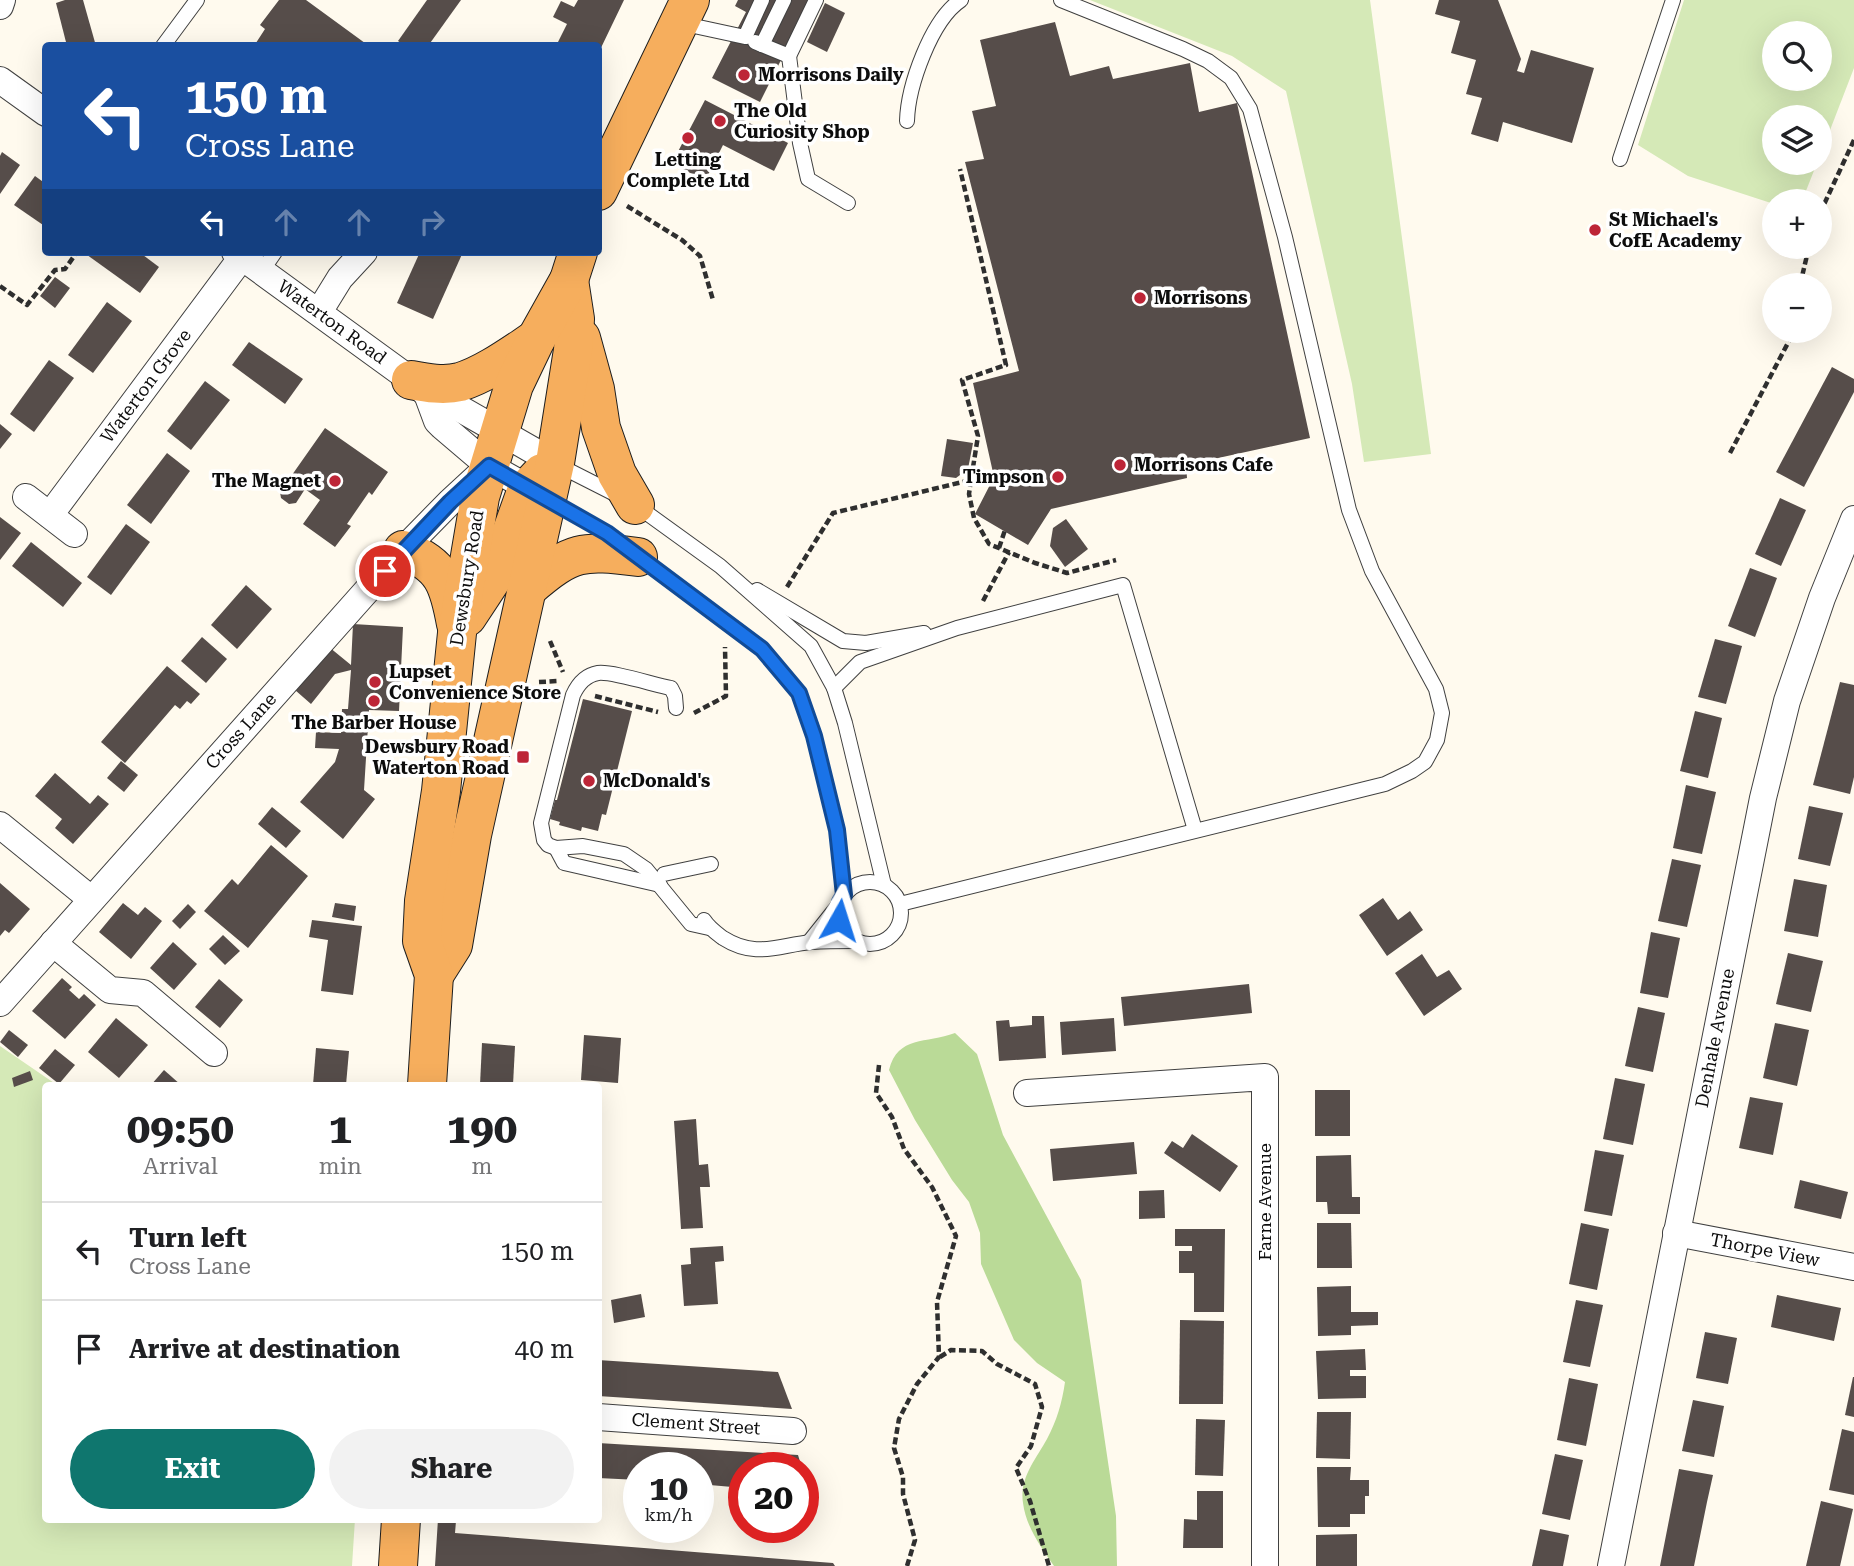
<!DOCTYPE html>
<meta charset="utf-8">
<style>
:root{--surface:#fff;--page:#f2f2f2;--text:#202124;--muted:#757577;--line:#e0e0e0;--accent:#0f766e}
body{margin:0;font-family:"Roboto Serif",serif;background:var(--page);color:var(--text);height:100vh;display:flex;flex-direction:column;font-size:26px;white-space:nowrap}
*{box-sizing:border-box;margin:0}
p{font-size:23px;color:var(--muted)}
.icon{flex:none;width:38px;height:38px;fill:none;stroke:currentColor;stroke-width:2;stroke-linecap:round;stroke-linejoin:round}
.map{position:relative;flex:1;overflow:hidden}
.panel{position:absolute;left:42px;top:1082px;width:560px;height:441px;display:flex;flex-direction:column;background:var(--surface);border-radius:7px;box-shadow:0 7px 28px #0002}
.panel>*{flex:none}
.hud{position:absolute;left:42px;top:42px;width:560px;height:214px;border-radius:7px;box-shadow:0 7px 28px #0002;background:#1a4fa0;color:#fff;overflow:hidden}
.fabs{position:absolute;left:1762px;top:21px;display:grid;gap:14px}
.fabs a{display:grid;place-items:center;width:70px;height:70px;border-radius:50%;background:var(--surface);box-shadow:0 7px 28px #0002;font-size:35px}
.speed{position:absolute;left:623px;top:1452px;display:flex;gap:14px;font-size:35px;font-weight:700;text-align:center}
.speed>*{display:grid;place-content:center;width:91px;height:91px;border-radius:50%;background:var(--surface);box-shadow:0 7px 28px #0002;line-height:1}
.speed small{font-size:18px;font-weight:400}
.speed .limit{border:10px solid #d22;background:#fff;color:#111}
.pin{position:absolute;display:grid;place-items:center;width:60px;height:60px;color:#fff;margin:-30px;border:4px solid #fff;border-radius:50%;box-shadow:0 2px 7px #0007}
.me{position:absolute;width:77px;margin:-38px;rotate:6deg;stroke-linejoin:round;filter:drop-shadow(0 0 5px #0008)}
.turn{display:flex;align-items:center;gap:24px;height:147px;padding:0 28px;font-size:32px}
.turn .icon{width:91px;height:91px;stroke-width:2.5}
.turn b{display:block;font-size:49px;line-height:60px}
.lanes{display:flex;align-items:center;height:66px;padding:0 28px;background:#0003;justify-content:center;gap:35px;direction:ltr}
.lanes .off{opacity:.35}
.eta{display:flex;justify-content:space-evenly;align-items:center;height:119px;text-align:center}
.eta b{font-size:42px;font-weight:700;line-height:49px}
.cta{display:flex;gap:14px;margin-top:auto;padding:14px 28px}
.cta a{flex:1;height:80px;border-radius:42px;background:var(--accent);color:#fff;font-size:28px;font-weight:700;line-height:80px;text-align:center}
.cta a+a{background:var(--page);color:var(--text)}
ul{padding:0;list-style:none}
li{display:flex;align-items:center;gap:21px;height:98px;padding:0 28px;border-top:2px solid var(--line)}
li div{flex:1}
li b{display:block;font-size:26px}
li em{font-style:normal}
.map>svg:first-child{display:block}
.green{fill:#d5e9b7;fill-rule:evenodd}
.forest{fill:#bada97}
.building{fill:#564d4a}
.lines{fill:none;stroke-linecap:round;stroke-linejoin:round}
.service-casing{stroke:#404040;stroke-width:16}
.minor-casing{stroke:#404040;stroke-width:28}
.trunk-casing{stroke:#1e1e1e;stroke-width:40}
.path{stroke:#2f2f2f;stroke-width:4.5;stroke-dasharray:7 3.5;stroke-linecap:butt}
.service{stroke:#fff;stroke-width:14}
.minor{stroke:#fff;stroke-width:26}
.trunk{stroke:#f6ae5d;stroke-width:38}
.route-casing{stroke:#114b97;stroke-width:18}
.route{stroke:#1a73e8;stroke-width:12}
.poi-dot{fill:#bd2537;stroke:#fff;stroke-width:2.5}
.labels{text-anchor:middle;stroke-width:7;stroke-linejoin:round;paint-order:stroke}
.poi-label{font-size:18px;font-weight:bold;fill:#0d0d0d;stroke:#fff;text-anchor:start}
.street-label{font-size:18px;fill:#0d0d0d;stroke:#fff}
</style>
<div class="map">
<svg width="1854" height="1566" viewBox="0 0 1854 1566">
<rect width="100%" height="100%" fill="#fffaee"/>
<g class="green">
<path d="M1090 0H1370L1431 454 1364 462 1352 384 1286 91 1232 56Z"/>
<path d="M1684 0H1854V68L1820 156V117H1774V163H1817L1802 201H1774V204L1688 176 1638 145ZM1820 33V79H1774V33Z"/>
<path d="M0 1046 57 1085H46V1519H355L352 1566H0Z"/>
</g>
<path class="forest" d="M955 1033 977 1054 1003 1135 1081 1280 1116 1516 1117 1566H1054C1041 1547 1026 1527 1023 1503 1019 1478 1036 1459 1047 1439 1057 1420 1062 1403 1065 1382L1037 1363 1014 1340 981 1264 980 1233 969 1202 952 1180 915 1120 889 1070C898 1035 926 1044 955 1033Z"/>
<g class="building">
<path d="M65 0H83L96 46H67L56 3Z"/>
<path d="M279 0H306L369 46H254L265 29 260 25Z"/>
<path d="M427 0H461L428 46H405L398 41Z"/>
<path d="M578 0H624L598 54V46H565L558 42 567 24 553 17 561 1 574 7Z"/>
<path d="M738 0H811L760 102 712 78 746 12 735 6Z"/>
<path d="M1439 0H1498L1521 59 1517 71 1524 73 1531 50 1594 68 1572 143 1503 122 1498 142 1471 134 1482 98 1466 94 1476 60 1451 53 1460 21 1435 14Z"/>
<path d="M825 3 845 13 827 52 807 42Z"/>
<path d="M1055 22 1070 76 1109 66 1113 79 1190 63 1199 112 1237 103 1310 438 1186 465 1187 478 1051 509 1028 545 975 514 994 477 973 383 1019 371 965 162 984 159 972 111 996 106 980 40Z"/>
<path d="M705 100 788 143 774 171 723 145 705 181 672 163Z"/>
<path d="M2 152 20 165 0 194V156Z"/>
<path d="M35 176 46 184V227L14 205Z"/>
<path d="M83 252H139L159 267 140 293Z"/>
<path d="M420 252H463L433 319 397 303Z"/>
<path d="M55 277 70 288 55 308 40 296Z"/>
<path d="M107 302 132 321 93 373 68 355Z"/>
<path d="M249 342 303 379 285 404 232 365Z"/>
<path d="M49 360 74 378 34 432 10 414Z"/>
<path d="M1832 367 1854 379V392L1804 487 1776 472Z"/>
<path d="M205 381 230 400 191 450 167 431Z"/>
<path d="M0 424 12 434 0 449Z"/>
<path d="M325 428 388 472 372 495 369 492 347 524 351 526 335 547 303 524 320 500 305 489 296 503 289 504 281 498 280 492Z"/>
<path d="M947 439 973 443 968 469 956 478 941 476Z"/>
<path d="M167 453 190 471 151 524 127 505Z"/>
<path d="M1780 498 1806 510 1781 566 1755 554Z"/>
<path d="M0 517 21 533 0 560Z"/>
<path d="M1066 519 1088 549 1065 567 1050 546 1053 528Z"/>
<path d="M126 524 150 542 111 595 87 577Z"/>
<path d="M31 542 82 583 63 607 12 566Z"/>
<path d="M1750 568 1777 578 1755 637 1728 626Z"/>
<path d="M246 585 272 609 237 649 211 625Z"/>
<path d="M353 624 403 627 399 711 369 710 364 790 375 799 343 839 300 802 335 762 339 749 315 748 316 732 341 733 342 709H348L351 670 335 674 311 704 295 690 329 647 351 665Z"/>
<path d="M202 637 227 659 206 683 181 661Z"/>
<path d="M1715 639 1742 646 1726 704 1698 697Z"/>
<path d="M167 666 200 694 191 704 187 701 180 709 175 705 125 763 101 742Z"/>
<path d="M1840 682 1854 685V777L1850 794 1813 785Z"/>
<path d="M583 699 632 711 606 815 602 814 598 831 582 827 581 831 559 825 560 822 550 819 555 800H557Z"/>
<path d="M1695 711 1722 718 1708 778 1680 771Z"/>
<path d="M121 761 138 775 124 792 107 778Z"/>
<path d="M55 773 90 804 98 795 109 804 73 844 55 828 62 819 35 796Z"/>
<path d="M1686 785 1716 792 1702 854 1673 848Z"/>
<path d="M1809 806 1843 813 1830 866 1798 859Z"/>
<path d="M272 807 301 831 286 848 258 824Z"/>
<path d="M271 845 308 876 248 948 204 911 232 879 238 885Z"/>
<path d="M1672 859 1701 865 1687 927 1658 921Z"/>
<path d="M1794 879 1827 885 1818 937 1784 931Z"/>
<path d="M0 883 30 909 9 933 5 930 0 936Z"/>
<path d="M1383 898 1398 920 1410 911 1423 930 1387 956 1359 915Z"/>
<path d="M123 903 138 915 145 907 162 921 131 959 99 932Z"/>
<path d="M335 903 356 906 354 921 332 917Z"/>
<path d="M188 904 196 912 180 929 172 921Z"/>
<path d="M312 920 362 926 353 995 321 991 328 940 309 937Z"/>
<path d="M1651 932 1680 938 1668 998 1640 993Z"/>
<path d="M223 935 240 951 225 965 209 949Z"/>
<path d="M173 942 197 964 174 990 150 968Z"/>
<path d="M1788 953 1823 961 1811 1012 1776 1004Z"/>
<path d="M1422 954 1437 977 1449 970 1462 989 1424 1016 1395 973Z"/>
<path d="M62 978 72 987 69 990 79 999 84 994 96 1005 65 1039 32 1011Z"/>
<path d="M219 979 243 1000 220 1028 195 1007Z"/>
<path d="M1249 984 1252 1013 1124 1026 1121 997Z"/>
<path d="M1638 1007 1665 1013 1653 1072 1625 1066Z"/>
<path d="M1032 1016H1044L1046 1058 999 1061 996 1021 1009 1020 1010 1027 1032 1025Z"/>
<path d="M116 1018 148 1045 119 1078 88 1052Z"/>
<path d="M1114 1018 1116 1051 1062 1055 1060 1022Z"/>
<path d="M1775 1023 1809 1030 1797 1086 1763 1078Z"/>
<path d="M9 1030 28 1045 18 1057 0 1042Z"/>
<path d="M584 1035 621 1038 618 1083 581 1080Z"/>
<path d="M482 1043 515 1046 513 1085H480Z"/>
<path d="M316 1048 349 1051 346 1085H313Z"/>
<path d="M55 1049 75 1065 59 1084 39 1068Z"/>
<path d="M164 1070 181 1085H151Z"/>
<path d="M30 1071 33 1080 14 1087 12 1078Z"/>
<path d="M1615 1078 1645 1084 1633 1145 1603 1139Z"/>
<rect x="1315" y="1090" width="35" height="46"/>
<path d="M1750 1097 1783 1103 1773 1155 1739 1148Z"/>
<path d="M696 1119 699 1165 708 1164 710 1187H700L703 1228 681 1229 674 1121Z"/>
<path d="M1192 1134 1238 1166 1220 1192 1164 1153 1172 1141 1183 1148Z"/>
<path d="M1134 1142 1137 1174 1053 1181 1050 1149Z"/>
<path d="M1595 1150 1624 1155 1612 1216 1584 1211Z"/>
<path d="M1351 1155 1352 1197H1360V1214H1328L1327 1202H1316V1156Z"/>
<path d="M1800 1180 1848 1192 1841 1219 1794 1208Z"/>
<path d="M1164 1190 1165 1218 1139 1219V1191Z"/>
<path d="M1317 1223H1351L1352 1268H1317Z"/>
<path d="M1581 1223 1609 1229 1597 1290 1569 1284Z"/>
<path d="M1175 1229H1225L1224 1312H1194V1273H1179V1251H1192V1246H1175Z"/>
<path d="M723 1246 724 1261 715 1262 718 1304 684 1306 681 1265 691 1264 690 1248Z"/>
<path d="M1351 1286V1312H1378V1325L1351 1326V1335L1318 1336 1317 1287Z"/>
<path d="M641 1294 645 1317 614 1323 611 1300Z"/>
<path d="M1777 1295 1841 1308 1834 1341 1771 1327Z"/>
<path d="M1576 1300 1603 1305 1590 1367 1563 1362Z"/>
<path d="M1180 1320 1224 1321 1223 1404H1179Z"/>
<path d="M1705 1332 1737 1338 1728 1384 1696 1378Z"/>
<path d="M1365 1349 1366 1370H1350V1376H1366V1398L1318 1399 1316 1351Z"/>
<path d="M598 1360 778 1372 792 1409 598 1396Z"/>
<path d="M1853 1377H1854V1417L1845 1415Z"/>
<path d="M1569 1378 1598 1384 1586 1446 1557 1440Z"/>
<path d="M1693 1400 1724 1406 1714 1457 1682 1451Z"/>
<path d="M1317 1412H1351L1350 1459 1316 1458Z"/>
<path d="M1196 1419 1225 1420 1223 1476 1195 1475Z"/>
<path d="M1842 1429 1854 1432V1495L1829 1490Z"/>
<path d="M598 1443 798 1455 802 1468H744V1488L698 1484V1468H639V1480L598 1478Z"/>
<path d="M1555 1454 1583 1460 1570 1520 1542 1514Z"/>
<path d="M1317 1467H1351L1350 1480H1369V1496H1365V1514H1350V1527H1318Z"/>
<path d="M1679 1469 1713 1475 1707 1502 1694 1566H1660Z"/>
<path d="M1197 1491H1223V1548H1183L1184 1519 1197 1520Z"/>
<path d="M1821 1501 1853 1509 1840 1566H1806Z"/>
<path d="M438 1519 456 1521 455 1533 820 1562 833 1563 835 1566H435Z"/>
<path d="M1540 1529 1569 1535 1563 1566H1532Z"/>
<path d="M1357 1534V1566H1316V1535Z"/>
</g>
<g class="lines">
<g class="service-casing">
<g id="service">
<path d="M680 23 745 37 762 0"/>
<path d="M755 42 762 45 784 0"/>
<path d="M762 45 789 56 816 0"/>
<path d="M163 46 197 0"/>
<path d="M789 56 800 143 808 179 848 203"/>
<path d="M907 121C908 86 931 20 961 0"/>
<path d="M1620 159 1673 0"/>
<path d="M262 271 275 252"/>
<path d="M556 464 619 496"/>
<path d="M550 501 607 533 622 545"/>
<path d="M637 506 720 566 811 646 834 688 845 723 884 885"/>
<path d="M639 557 762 649 799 693 814 736 837 830 844 895"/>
<path d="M757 590 843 641 866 643 924 633"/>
<path d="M834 688 860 662 957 628 1123 585 1195 830"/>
<path d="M676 708 675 696 671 688C655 685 611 671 598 673 586 675 578 684 573 695L541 823 544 840 548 845 556 848 583 846 624 854 646 869 691 924 709 928"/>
<path d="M556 848 564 863 660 885"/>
<path d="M664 874 711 864"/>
<circle cx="870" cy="913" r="31"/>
<path d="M900 904 1385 784 1412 771 1425 762 1437 740 1442 713 1436 689 1372 571 1349 510 1285 237 1250 109 1231 78 1208 61 1183 49 1061 0"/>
<path d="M704 920C709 928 715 932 723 938 756 959 778 945 812 942 827 941 841 941 856 941"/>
<path d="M809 942 840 903"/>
</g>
</g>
<g class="minor-casing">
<g id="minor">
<path d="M0 6 2 0"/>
<path d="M0 80 46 113"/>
<path d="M235 252 411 380 427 394 450 403 555 463"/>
<path d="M319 312 340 278 364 252"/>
<path d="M427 394 437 421 442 426 489 466 543 496"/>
<path d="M26 497 74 534"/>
<path d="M50 515 242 257"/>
<path d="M0 825 91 899"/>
<path d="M53 943 110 990 143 993 214 1053"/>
<path d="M0 1003 403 550 450 502 489 466"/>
<path d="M1027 1093 1265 1077V1566"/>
<path d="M1676 1233 1854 1267"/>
<path d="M598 1417 793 1431"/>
<path d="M1611 1566 1763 798 1787 701 1822 598 1854 519"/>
</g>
</g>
<g class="trunk-casing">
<g id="trunk">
<path d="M598 191 690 0"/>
<path d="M581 338 595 389 601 428 617 474 635 505"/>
<path d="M411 380C427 383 444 386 460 382 486 374 513 354 536 339"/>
<path d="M403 550C443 564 449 585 456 624"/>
<path d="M528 588C572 550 582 550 638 557"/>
<path d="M467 617 498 570 527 489 542 473"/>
<path d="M434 975 453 945 472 835 555 463 573 350 575 319 569 280"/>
<path d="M427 1085 434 975 422 941 424 901 441 791 457 633 480 497 514 385 536 339 569 280 578 252"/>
<path d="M398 1566 401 1519"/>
</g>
</g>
<g class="path">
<path d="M627 206 682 240 700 256 713 300"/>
<path d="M1820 213 1854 140"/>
<path d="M1800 285 1809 247"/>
<path d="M0 286 27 305 55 270 65 269 77 252"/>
<path d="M1730 453 1789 341 1791 331"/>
<path d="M971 480 969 494 974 518 989 544 1035 563 1067 573 1116 560"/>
<path d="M999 548 1005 530"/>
<path d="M787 587 833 513 971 480 978 436 962 380 1006 365 960 169"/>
<path d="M983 601 1009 552"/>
<path d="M550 641 563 672"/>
<path d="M539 682 558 681"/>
<path d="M595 696 658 712"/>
<path d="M694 713 726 696 725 647"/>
<path d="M879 1065 876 1093 892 1117 904 1149 932 1187 956 1236 937 1302 939 1357 917 1384 899 1419 894 1448 903 1477V1494L915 1540 907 1566"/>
<path d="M940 1357 951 1350 982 1351 997 1364 1035 1384 1042 1407 1031 1446 1016 1468 1030 1501 1049 1566"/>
</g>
<use href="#service" class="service"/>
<use href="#minor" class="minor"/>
<use href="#trunk" class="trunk"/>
</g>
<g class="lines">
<g class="route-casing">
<path id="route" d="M385 571 450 502 489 466 607 533 762 649 799 693 814 736 837 830 844 895 840 902 839 920"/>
</g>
<use href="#route" class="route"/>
</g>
<g class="poi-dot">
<circle cx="744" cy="75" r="7"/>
<circle cx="720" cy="121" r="7"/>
<circle cx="688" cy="138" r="7"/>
<circle cx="1595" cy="230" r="7"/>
<circle cx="1140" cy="298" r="7"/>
<circle cx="1120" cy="465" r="7"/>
<circle cx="1058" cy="477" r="7"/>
<circle cx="335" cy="481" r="7"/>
<circle cx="375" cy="682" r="7"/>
<circle cx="374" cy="701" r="7"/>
<rect x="516" y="750" width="14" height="14" rx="3.5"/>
<circle cx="589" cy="781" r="7"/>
</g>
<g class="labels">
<g class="poi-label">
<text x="758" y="81">Morrisons Daily</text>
<text x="734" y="117">The Old<tspan x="734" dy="21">Curiosity Shop</tspan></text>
<text x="688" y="166" text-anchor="middle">Letting<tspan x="688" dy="21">Complete Ltd</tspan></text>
<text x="1609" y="226">St Michael's<tspan x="1609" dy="21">CofE Academy</tspan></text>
<text x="1154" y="304">Morrisons</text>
<text x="1134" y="471">Morrisons Cafe</text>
<text x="1044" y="483" text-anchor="end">Timpson</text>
<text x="321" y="487" text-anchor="end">The Magnet</text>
<text x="389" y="678">Lupset<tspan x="389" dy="21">Convenience Store</tspan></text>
<text x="374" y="729" text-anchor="middle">The Barber House</text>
<text x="509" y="753" text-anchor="end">Dewsbury Road<tspan x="509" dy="21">Waterton Road</tspan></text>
<text x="603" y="787">McDonald's</text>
</g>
<g class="street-label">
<text transform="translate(332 322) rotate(36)" y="6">Waterton Road</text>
<text transform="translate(146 386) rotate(-53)" y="6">Waterton Grove</text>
<text transform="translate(467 578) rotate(-81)" y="6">Dewsbury Road</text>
<text transform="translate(241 731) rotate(-48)" y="6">Cross Lane</text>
<text transform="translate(1715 1038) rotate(-79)" y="6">Denhale Avenue</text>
<text transform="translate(1265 1202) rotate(-90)" y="6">Farne Avenue</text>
<text transform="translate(1765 1250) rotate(11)" y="6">Thorpe View</text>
<text transform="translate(696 1424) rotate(4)" y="6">Clement Street</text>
</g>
</g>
</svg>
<div class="fabs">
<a><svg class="icon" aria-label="search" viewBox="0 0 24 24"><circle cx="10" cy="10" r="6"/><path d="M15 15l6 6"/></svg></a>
<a><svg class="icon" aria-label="layers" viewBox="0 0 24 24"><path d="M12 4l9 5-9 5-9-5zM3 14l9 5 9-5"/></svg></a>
<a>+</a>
<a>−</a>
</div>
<div class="speed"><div>10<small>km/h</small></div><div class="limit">20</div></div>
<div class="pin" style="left:385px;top:571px;background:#d93025"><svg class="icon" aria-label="arrive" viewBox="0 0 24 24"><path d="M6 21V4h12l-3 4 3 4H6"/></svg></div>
<svg class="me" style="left:839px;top:920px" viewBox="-20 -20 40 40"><path d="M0-17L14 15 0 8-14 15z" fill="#1a73e8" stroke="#fff" stroke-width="4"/></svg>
<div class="hud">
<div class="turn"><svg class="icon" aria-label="left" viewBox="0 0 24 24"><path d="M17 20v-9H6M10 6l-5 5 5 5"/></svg><div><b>150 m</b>Cross Lane</div></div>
<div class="lanes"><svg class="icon" aria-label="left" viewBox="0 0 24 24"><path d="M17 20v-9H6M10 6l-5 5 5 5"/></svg><svg class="icon off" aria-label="ahead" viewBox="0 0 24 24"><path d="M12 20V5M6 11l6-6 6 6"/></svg><svg class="icon off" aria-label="ahead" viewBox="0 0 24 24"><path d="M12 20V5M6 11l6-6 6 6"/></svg><svg class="icon off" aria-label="right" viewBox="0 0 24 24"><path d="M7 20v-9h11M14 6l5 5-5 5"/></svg></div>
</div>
<section class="panel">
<div class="eta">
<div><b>09:50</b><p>Arrival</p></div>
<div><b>1</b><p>min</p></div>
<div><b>190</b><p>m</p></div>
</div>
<ul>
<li><svg class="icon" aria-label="left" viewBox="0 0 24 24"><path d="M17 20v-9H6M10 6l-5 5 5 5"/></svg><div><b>Turn left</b><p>Cross Lane</p></div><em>150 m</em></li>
<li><svg class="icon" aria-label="arrive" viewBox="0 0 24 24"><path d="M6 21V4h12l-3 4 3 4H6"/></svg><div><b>Arrive at destination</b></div><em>40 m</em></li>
</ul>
<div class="cta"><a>Exit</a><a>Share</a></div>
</section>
</div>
